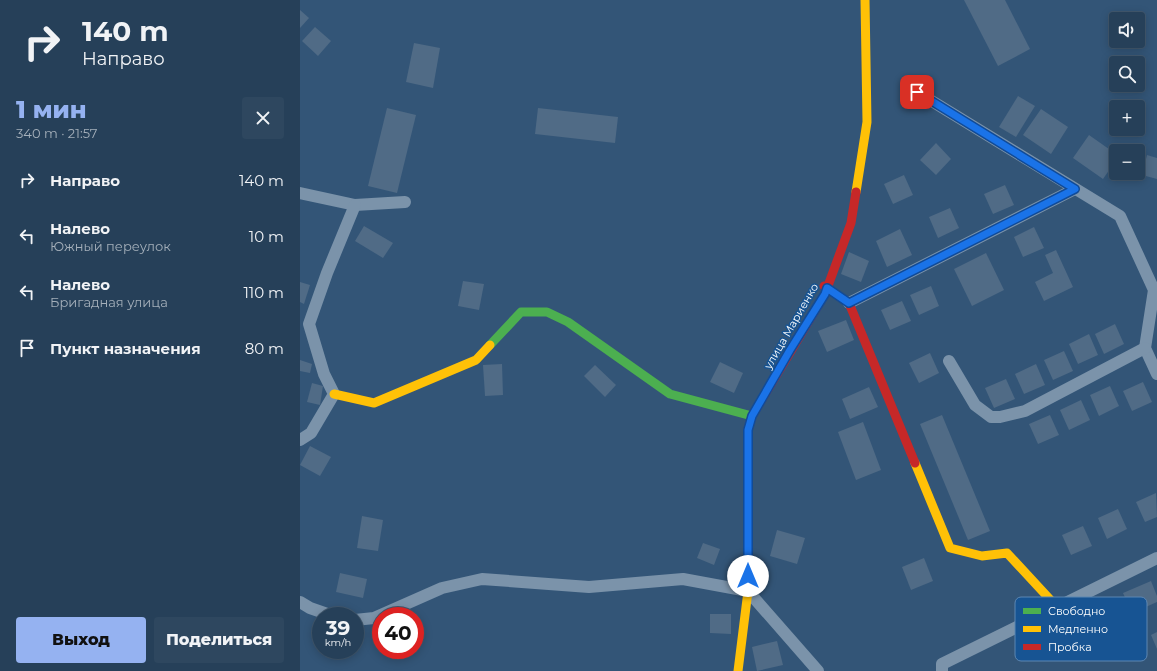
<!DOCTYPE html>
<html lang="ru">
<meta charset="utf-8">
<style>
:root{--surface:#264059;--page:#2e475f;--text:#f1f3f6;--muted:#a4afba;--line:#42596f;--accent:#95b2f1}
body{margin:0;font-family:Montserrat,sans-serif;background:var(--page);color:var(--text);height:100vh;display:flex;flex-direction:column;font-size:15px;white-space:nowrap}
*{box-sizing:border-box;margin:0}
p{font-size:13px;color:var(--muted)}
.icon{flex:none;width:22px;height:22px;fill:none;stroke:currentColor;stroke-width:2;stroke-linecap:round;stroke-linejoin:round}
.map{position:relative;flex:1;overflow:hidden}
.drawer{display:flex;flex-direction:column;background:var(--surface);width:300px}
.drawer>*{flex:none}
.hud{background:#264059;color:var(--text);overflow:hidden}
.fabs{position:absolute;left:809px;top:12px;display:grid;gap:8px}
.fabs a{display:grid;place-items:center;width:36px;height:36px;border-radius:4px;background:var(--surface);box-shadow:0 2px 10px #0003,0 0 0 1px var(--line);font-size:20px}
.speed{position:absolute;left:12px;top:607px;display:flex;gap:8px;font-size:20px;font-weight:700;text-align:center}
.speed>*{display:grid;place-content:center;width:52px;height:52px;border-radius:50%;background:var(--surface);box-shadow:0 2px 10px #0003,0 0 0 1px var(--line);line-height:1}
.speed small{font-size:10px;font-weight:400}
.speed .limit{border:6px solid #d22;background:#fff;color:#111}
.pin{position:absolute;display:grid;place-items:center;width:34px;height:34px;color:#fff;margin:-17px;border-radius:8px;box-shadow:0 2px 6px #0006}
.me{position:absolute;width:44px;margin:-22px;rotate:0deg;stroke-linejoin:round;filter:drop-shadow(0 0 3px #0008)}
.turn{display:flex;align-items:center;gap:14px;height:84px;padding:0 16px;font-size:18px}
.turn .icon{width:52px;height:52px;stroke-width:2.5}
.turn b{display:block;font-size:28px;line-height:34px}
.round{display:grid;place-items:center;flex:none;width:42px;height:42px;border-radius:4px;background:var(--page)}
.head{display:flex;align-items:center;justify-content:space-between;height:68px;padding:0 16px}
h1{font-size:24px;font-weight:800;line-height:30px;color:var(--accent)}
.button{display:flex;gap:8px;margin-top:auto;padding:8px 16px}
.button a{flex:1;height:46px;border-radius:4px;background:var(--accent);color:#111;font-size:16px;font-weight:800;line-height:46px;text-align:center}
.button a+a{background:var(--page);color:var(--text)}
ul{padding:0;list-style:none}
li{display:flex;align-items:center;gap:12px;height:56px;padding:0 16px}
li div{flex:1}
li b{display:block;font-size:15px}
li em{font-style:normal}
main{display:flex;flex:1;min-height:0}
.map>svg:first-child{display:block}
.building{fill:#506b86}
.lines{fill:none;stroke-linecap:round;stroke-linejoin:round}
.street{stroke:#7b93aa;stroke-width:12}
.fast{stroke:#4caf50;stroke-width:9}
.slow{stroke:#ffc107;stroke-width:9}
.jam{stroke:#c62828;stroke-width:9}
.route-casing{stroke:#114b97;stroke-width:10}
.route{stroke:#1a73e8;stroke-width:7}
.labels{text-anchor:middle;stroke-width:3;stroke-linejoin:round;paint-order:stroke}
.street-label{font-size:11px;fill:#fff;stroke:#175493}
.key{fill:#175493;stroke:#5d87b3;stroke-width:1}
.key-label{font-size:11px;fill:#fff}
</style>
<main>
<section class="drawer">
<div class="hud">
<div class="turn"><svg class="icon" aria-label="right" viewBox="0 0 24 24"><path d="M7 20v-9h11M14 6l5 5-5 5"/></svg><div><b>140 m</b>Направо</div></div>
</div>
<div class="head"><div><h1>1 мин</h1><p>340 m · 21:57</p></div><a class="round"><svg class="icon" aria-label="close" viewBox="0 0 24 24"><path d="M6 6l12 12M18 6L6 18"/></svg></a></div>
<ul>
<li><svg class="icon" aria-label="right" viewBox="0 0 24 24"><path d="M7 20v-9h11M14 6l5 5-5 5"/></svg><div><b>Направо</b></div><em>140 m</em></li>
<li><svg class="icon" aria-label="left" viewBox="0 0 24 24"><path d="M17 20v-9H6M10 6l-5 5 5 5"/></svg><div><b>Налево</b><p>Южный переулок</p></div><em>10 m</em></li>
<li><svg class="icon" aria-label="left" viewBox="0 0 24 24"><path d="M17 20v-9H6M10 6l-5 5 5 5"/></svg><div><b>Налево</b><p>Бригадная улица</p></div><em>110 m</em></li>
<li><svg class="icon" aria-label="arrive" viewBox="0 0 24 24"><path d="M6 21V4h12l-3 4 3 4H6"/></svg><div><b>Пункт назначения</b></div><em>80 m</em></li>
</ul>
<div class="button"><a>Выход</a><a>Поделиться</a></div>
</section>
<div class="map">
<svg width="857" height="671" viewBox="0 0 857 671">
<rect width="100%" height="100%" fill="#357"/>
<g class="building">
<path d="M664 0H705L730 49 698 66Z"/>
<path d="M0 10 9 18 0 28Z"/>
<path d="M15 27 31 41 18 56 2 41Z"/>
<path d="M114 43 140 48 133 88 106 82Z"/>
<path d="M718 96 735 106 716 137 699 127Z"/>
<path d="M87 108 116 115 97 193 68 186Z"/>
<path d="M238 108 318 117 315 143 235 134Z"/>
<path d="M741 109 768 127 751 154 723 135Z"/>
<path d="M789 135 816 154V160L803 179 773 158Z"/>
<path d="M636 143 651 159 636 175 620 160Z"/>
<path d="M847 155 857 158V179L842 175Z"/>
<path d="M604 175 613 195 593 204 584 184Z"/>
<path d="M705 185 714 205 693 214 684 194Z"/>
<path d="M650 208 659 228 638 238 629 217Z"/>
<path d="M64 226 93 243 83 258 55 241Z"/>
<path d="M734 227 744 248 723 257 714 237Z"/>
<path d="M600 229 612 255 587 267 576 241Z"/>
<path d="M756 250 773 287 744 301 735 282 753 273 745 255Z"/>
<path d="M549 252 569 261 561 282 541 274Z"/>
<path d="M686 253 704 290 672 306 654 269Z"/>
<path d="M163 281 184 284 179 310 158 306Z"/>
<path d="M0 282 10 285 4 304 0 302Z"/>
<path d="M631 286 639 306 619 315 610 295Z"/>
<path d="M602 301 611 321 590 330 581 310Z"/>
<path d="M546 320 554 340 527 352 518 331Z"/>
<path d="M815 324 824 344 804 354 795 334Z"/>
<path d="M789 334 798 355 778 364 769 344Z"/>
<path d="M764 351 773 371 753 380 744 360Z"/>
<path d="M630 353 639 373 619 383 609 363Z"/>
<path d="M0 360 12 364 10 373 0 371Z"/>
<path d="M420 362 443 373 434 393 410 382Z"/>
<path d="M202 364 203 395 185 396 183 365Z"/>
<path d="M736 364 745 385 724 394 715 374Z"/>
<path d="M295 365 316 385 305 397 284 376Z"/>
<path d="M706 379 715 399 694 408 685 388Z"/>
<path d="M843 382 852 402 832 411 823 391Z"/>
<path d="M12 383 23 386 20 405 7 402Z"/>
<path d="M810 386 819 406 799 416 790 395Z"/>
<path d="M569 387 578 407 550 419 542 399Z"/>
<path d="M781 400 790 420 769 430 760 410Z"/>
<path d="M642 415 690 531 668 540 620 424Z"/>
<path d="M750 415 759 435 738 444 729 424Z"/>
<path d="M563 422 581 470 556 480 538 432Z"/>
<path d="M10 446 31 457 20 476 0 465Z"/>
<path d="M856 493 857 517 845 522 836 502Z"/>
<path d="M818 509 827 529 807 539 798 518Z"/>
<path d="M62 516 83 520 78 551 57 548Z"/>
<path d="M783 526 792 546 771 555 762 535Z"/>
<path d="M477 530 505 538 497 564 470 556Z"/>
<path d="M403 543 420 549 414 565 397 558Z"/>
<path d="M624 558 633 581 611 590 602 567Z"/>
<path d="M40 573 67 579 63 598 36 592Z"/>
<path d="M851 581 857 596V602L832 613 823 593Z"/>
<path d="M410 614H431V634L410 633Z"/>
<path d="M857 632V649L851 635Z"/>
<path d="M477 641 483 665 457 671 452 647Z"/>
</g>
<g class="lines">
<g class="street">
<path d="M617 92 820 216 854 290 845 348 857 374"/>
<path d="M0 193 55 205 105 202"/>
<path d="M549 303 775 189"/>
<path d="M649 361 675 405 691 417H700L725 411 845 348"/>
<path d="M0 440 11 433 34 394 24 374 9 324 27 273 55 205"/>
<path d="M0 602 10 608 33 616"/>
<path d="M55 620 74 618 142 588 182 579 289 587 383 579 448 591 518 671"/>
<path d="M642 671V664L857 558"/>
</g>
<path class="fast" d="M190 345 221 312H247L268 322 370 394 452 416"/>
<g class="slow">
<path d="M556 192 567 122 565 0"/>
<path d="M34 394 74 403 176 360 190 345"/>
<path d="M615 463 650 548 682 556 707 553 757 607"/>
<path d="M438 671 448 591V462"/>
</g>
<g class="jam">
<path d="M524 286 549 303 615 463"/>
<path d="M448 462V430L452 416 525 294 551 223 556 192"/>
</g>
</g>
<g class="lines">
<g class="route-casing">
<path id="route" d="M448 576V430L452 416 490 350 525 294 527 288 549 303 775 189 617 92"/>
</g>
<use href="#route" class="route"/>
</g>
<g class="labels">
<g class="street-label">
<text transform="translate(491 326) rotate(-60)" y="4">улица Мариенко</text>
</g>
</g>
<rect x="715" y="597" width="132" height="64" rx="6" class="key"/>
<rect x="723" y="608" width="18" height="6" fill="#4caf50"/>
<rect x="723" y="626" width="18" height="6" fill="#ffc107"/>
<rect x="723" y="644" width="18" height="6" fill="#c62828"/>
<g class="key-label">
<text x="748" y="615">Свободно</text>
<text x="748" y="633">Медленно</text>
<text x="748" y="651">Пробка</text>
</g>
</svg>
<div class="fabs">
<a><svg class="icon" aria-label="sound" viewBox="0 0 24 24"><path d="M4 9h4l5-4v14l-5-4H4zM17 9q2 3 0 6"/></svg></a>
<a><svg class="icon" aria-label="search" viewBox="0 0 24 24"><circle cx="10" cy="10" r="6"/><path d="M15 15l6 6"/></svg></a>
<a>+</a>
<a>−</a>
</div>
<div class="speed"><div>39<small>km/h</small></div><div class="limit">40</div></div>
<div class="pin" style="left:617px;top:92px;background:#d93025"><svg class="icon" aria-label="arrive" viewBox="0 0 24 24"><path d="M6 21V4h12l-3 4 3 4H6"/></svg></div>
<svg class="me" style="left:448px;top:576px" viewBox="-20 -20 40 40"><circle r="19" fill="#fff"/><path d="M0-13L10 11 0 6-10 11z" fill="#1a73e8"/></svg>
</div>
</main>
